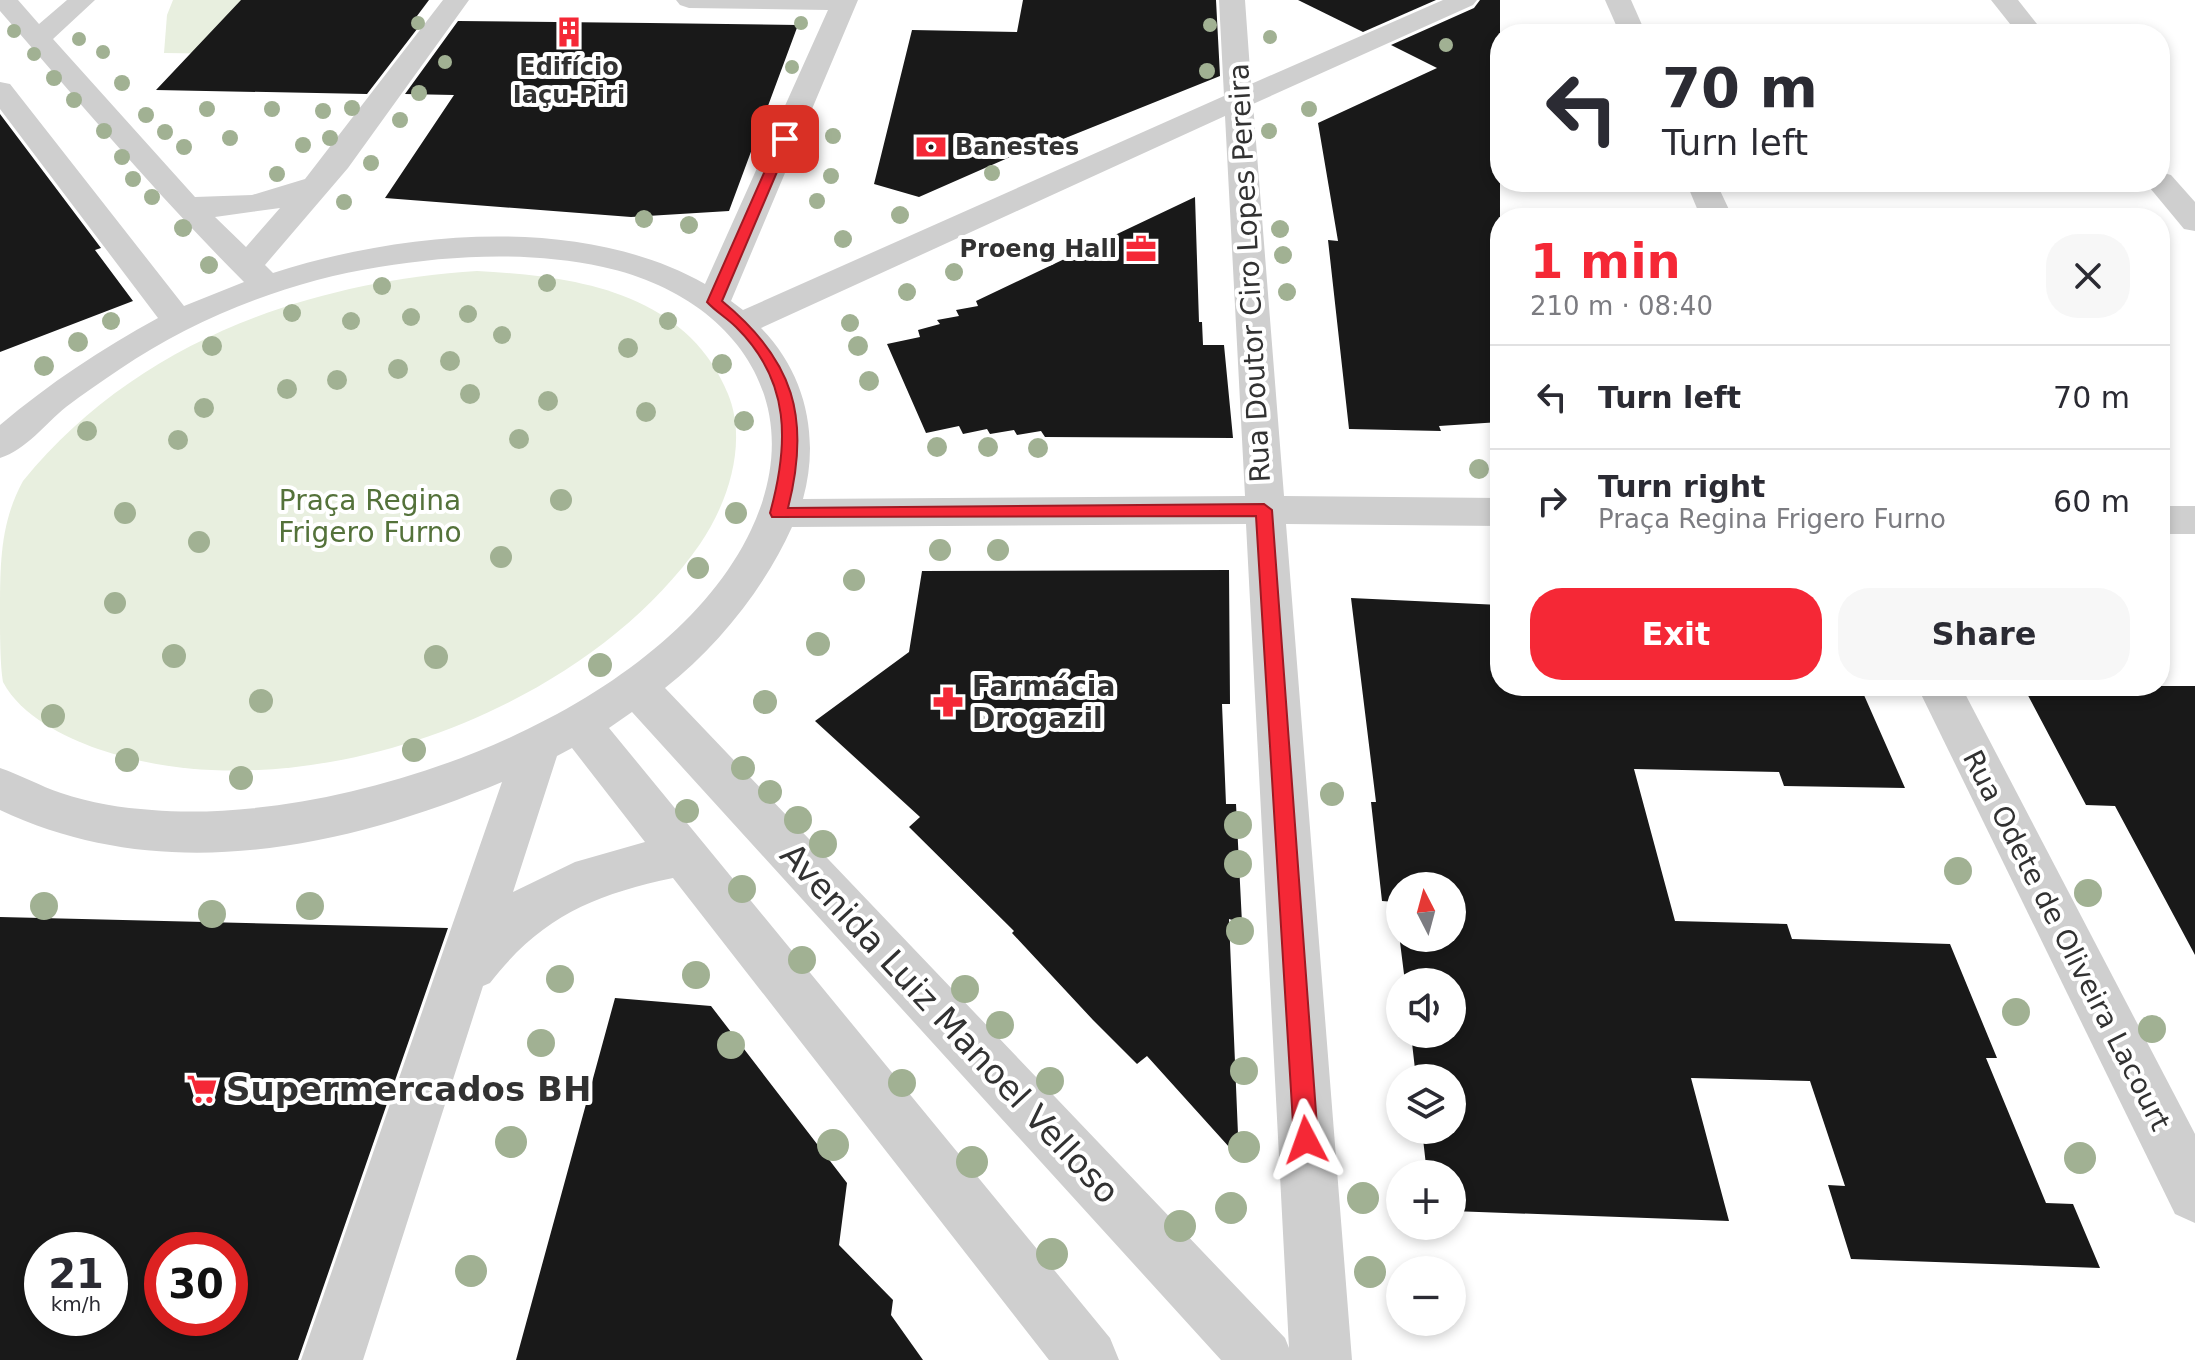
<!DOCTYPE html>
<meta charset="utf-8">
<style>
:root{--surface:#fff;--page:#f7f7f7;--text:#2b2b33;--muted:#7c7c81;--line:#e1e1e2;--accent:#f52836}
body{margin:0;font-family:"DejaVu Sans",sans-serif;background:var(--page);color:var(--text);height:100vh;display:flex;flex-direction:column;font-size:30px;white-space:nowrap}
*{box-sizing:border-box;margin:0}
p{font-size:26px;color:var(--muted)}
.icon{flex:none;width:44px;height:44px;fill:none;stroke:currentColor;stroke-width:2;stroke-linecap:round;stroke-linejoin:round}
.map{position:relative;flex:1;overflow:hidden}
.side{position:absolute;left:1490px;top:208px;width:680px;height:488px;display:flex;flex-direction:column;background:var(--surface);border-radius:32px;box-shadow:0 4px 12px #0003}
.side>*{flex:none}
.banner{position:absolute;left:1490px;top:24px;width:680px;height:168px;border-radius:32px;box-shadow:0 4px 12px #0003;background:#fff;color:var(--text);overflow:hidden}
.needle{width:52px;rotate:354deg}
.controls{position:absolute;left:1386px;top:872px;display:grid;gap:16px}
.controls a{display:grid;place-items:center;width:80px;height:80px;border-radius:50%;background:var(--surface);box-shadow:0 4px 12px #0003;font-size:40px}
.speed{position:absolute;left:24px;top:1232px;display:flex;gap:16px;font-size:40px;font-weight:700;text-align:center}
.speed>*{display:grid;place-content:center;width:104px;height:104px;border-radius:50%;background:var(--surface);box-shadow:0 4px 12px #0003;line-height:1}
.speed small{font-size:20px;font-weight:400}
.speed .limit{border:12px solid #d22;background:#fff;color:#111}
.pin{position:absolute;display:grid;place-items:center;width:68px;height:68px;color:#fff;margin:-34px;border-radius:16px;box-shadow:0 4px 12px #0006}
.me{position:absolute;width:88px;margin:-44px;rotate:356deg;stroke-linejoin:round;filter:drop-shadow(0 0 6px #0008)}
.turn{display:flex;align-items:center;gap:28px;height:168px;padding:0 40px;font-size:36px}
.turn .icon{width:104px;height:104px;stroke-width:2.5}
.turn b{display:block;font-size:56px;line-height:68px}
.round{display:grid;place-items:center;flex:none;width:84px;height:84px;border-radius:32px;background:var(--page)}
.overview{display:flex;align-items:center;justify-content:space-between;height:136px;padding:0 40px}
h1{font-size:48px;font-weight:700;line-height:60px;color:var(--accent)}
.button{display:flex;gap:16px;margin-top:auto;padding:16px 40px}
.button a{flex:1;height:92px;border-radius:32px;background:var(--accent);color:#fff;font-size:32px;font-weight:700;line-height:92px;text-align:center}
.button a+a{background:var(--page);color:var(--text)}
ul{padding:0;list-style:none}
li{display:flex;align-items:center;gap:24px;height:104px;padding:0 40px;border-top:2px solid var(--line)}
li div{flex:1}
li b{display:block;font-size:30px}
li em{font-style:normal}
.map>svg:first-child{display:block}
.green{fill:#e8efdf}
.building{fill:#191919;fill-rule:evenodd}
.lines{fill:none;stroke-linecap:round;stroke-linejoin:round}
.street{fill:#cfcfcf;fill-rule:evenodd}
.tree{fill:#a1b193}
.route{fill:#f52836;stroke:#9f1a23;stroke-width:2}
.labels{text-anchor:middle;stroke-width:8;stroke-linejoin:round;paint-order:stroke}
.far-poi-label{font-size:24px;font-weight:bold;fill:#323232;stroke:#fff}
.street-label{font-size:28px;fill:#323232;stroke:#fff}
.park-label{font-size:28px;fill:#54723a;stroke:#fff}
.poi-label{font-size:28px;font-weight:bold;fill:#323232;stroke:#fff;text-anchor:start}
.near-street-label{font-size:34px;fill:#323232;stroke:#fff}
.near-poi-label{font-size:34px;font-weight:bold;fill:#323232;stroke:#fff;text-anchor:start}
</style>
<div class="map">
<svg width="2195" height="1360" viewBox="0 0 2195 1360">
<rect width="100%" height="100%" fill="#fff"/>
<g class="green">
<path d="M173 0H285L236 54 164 53 167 15Z"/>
<path d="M477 271C576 276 686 292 728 394 748 443 728 503 700 544 582 714 296 818 98 749 64 737 21 716 3 682 0 666 0 632 0 614 0 564 0 523 23 481 134 344 305 282 477 271Z"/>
</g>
<g class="building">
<path d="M241 0H429L414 20H424L367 94 156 90Z"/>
<path d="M1023 0H1216L1220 76 1063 139 1058 136 919 197 874 184 912 30 1017 32Z"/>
<path d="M1298 0H1436L1363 32Z"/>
<path d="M1480 0H1500V422L1439 426 1441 431 1349 429 1328 240 1338 241 1318 123 1437 68 1391 45 1474 8Z"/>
<path d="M458 21 650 23 798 25 729 211 631 217 385 198 454 95 405 94Z"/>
<path d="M0 114 101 248 95 250 133 301 0 352Z"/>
<path d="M1195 197 1199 322H1202L1203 345H1224L1233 438 1045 437 1041 431 1017 435 1014 430 990 434 987 429 963 434 959 426 926 433 887 344 920 337 918 330 940 324 937 320 959 316 956 310 978 306 976 301Z"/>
<path d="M1229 570 1230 704H1222L1226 804H1236L1242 923 1229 919 1239 1158 1147 1056 1137 1064 1093 1020 1012 933 1014 931 909 827 920 817 815 721 909 652 922 571Z"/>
<path d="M1351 598 1500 605V686H1860L1905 788 1784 786 1779 772 1634 769 1675 921 1787 924 1792 939 1950 944 1997 1058H1986L2046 1203 2073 1204 2100 1268 1851 1259 1828 1185 1845 1186 1810 1081 1691 1078 1729 1221 1452 1211V1174H1427L1422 1130H1452V1078H1416L1411 1034H1452V982H1405L1395 902 1382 901 1371 802H1376ZM1400 886H1452V938H1400Z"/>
<path d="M2023 686H2195V955L2115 806 2086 805Z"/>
<path d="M0 917 448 928 298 1360H0ZM42 1250H110V1318H42ZM162 1250H230V1318H162Z"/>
<path d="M615 998 711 1006 847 1183 839 1245 893 1300 891 1315 923 1360H516Z"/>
</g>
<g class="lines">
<g class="street">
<path d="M0 0H18L39 24 67 0H95L53 39 195 197 252 195 305 179 443 0H469L348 168 265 265 273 273C403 231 582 214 705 284L828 10 689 8 680 5 676 0H858L731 301 743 310 1224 96 1219 0H1245L1251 84 1443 0H1477L1473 5 1253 104 1284 496 1500 498V526L1286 524 1352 1360H1221L632 712 609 728 1110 1338 1119 1360H1049L673 878C593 895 541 917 490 983L483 986 363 1360H301L502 782C342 849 163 887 0 810V768C21 775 40 786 61 793 90 803 122 808 152 810 346 826 663 716 751 530 812 401 732 295 603 267 530 251 452 255 379 267 289 281 195 318 120 369 102 381 83 394 66 407 45 424 26 450 0 458V425C50 383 101 349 158 318L0 109V82L10 84 184 306 244 282C158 196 80 103 0 11ZM1225 116 1245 496 803 499C820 437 806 374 761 328ZM280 208 246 247 215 217ZM1246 524 1289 1348 1285 1338 665 688C718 646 764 589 792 527ZM572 748 645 842 575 862 513 892 557 756Z"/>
<path d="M1605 0H1631L1646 34H1620Z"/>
<path d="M1991 0H2018L2045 34H2018Z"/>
<path d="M2160 172 2171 175 2195 202V231L2184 229 2145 182H2160Z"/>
<path d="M1686 182H1716L1733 218H1701Z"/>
<rect x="2160" y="506" width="35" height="28"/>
<path d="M1917 686H1961L2195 1134V1223L2175 1214Z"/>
</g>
</g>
<g class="tree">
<circle cx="418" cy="23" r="7"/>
<circle cx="801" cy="23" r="7"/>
<circle cx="1210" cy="25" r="7"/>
<circle cx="14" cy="31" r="7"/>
<circle cx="1270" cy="37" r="7"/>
<circle cx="79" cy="39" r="7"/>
<circle cx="1446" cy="45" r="7"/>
<circle cx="103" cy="52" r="7"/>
<circle cx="34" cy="54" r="7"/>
<circle cx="445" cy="62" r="7"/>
<circle cx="792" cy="67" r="7"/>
<circle cx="1207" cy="71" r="8"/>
<circle cx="54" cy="78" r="8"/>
<circle cx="122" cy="83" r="8"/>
<circle cx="419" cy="93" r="8"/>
<circle cx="74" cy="100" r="8"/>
<circle cx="352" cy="108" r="8"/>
<circle cx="207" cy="109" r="8"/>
<circle cx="272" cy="109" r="8"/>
<circle cx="1309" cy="109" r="8"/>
<circle cx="323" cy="111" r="8"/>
<circle cx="146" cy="115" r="8"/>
<circle cx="400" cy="120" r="8"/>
<circle cx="104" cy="131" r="8"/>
<circle cx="1269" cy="131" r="8"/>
<circle cx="165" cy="132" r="8"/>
<circle cx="833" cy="136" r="8"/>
<circle cx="230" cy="138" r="8"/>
<circle cx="330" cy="138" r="8"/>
<circle cx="303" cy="145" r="8"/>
<circle cx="184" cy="147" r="8"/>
<circle cx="122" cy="157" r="8"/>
<circle cx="371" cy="163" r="8"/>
<circle cx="992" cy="173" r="8"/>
<circle cx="277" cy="174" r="8"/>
<circle cx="831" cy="176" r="8"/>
<circle cx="133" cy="179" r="8"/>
<circle cx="152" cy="197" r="8"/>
<circle cx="817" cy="201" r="8"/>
<circle cx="344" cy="202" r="8"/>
<circle cx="900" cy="215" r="9"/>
<circle cx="644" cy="219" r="9"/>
<circle cx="689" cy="225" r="9"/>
<circle cx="183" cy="228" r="9"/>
<circle cx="1280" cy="229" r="9"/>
<circle cx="843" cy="239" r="9"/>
<circle cx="1283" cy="255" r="9"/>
<circle cx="209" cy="265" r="9"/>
<circle cx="954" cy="272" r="9"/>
<circle cx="547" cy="283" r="9"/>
<circle cx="382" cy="286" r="9"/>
<circle cx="907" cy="292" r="9"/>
<circle cx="1287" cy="292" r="9"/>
<circle cx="292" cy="313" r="9"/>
<circle cx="468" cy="314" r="9"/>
<circle cx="411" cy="317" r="9"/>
<circle cx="111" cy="321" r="9"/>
<circle cx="351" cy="321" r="9"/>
<circle cx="668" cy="321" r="9"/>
<circle cx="850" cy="323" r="9"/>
<circle cx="502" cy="335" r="9"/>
<circle cx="78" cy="342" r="10"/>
<circle cx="212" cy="346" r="10"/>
<circle cx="858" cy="346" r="10"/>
<circle cx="628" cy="348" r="10"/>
<circle cx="450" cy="361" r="10"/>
<circle cx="722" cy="364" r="10"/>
<circle cx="44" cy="366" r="10"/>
<circle cx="398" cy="369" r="10"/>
<circle cx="337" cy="380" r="10"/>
<circle cx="869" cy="381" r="10"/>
<circle cx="287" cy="389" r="10"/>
<circle cx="470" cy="394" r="10"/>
<circle cx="548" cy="401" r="10"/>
<circle cx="204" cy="408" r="10"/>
<circle cx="646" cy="412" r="10"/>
<circle cx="744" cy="421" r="10"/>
<circle cx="87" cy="431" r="10"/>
<circle cx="519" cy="439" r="10"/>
<circle cx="178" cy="440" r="10"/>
<circle cx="937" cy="447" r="10"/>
<circle cx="988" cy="447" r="10"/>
<circle cx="1038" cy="448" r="10"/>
<circle cx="1479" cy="469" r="10"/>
<circle cx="561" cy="500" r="11"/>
<circle cx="125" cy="513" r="11"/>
<circle cx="736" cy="513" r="11"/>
<circle cx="199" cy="542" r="11"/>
<circle cx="940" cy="550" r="11"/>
<circle cx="998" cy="550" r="11"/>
<circle cx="501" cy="557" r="11"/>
<circle cx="698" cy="568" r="11"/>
<circle cx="854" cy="580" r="11"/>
<circle cx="115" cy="603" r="11"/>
<circle cx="818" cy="644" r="12"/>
<circle cx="174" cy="656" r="12"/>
<circle cx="436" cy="657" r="12"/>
<circle cx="600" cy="665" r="12"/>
<circle cx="261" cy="701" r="12"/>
<circle cx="765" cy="702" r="12"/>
<circle cx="53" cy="716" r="12"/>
<circle cx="414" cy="750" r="12"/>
<circle cx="127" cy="760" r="12"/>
<circle cx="743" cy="768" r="12"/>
<circle cx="241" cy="778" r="12"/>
<circle cx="770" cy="792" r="12"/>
<circle cx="1332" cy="794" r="12"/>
<circle cx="687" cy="811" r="12"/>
<circle cx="798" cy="820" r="14"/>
<circle cx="1238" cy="825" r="14"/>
<circle cx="823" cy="844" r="14"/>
<circle cx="1238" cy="864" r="14"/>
<circle cx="1958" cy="871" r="14"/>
<circle cx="742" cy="889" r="14"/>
<circle cx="2088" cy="893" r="14"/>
<circle cx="44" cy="906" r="14"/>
<circle cx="310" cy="906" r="14"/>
<circle cx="212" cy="914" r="14"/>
<circle cx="1240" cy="931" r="14"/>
<circle cx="802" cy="960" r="14"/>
<circle cx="696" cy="975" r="14"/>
<circle cx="560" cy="979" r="14"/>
<circle cx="965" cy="989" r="14"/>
<circle cx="2016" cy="1012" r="14"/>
<circle cx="1000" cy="1025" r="14"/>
<circle cx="2152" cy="1029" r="14"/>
<circle cx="541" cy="1043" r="14"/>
<circle cx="731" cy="1045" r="14"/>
<circle cx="1244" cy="1071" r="14"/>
<circle cx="1050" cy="1081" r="14"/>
<circle cx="902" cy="1083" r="14"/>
<circle cx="511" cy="1142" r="16"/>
<circle cx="833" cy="1145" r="16"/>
<circle cx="1244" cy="1147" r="16"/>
<circle cx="2080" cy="1158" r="16"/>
<circle cx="972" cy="1162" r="16"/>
<circle cx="1363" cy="1198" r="16"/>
<circle cx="1231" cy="1208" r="16"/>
<circle cx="1180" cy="1226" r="16"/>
<circle cx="1052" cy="1254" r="16"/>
<circle cx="471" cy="1271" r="16"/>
<circle cx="1370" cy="1272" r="16"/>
</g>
<path class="route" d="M785 135 791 139 722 301C794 360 811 418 788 508L1264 504 1272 510 1318 1140 1314 1148 1306 1151 1298 1148 1294 1140 1256 516 772 517 770 513C789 444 791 381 736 327 727 318 715 311 707 302L779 139Z"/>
<defs>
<g id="building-bare" transform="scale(2.4)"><path d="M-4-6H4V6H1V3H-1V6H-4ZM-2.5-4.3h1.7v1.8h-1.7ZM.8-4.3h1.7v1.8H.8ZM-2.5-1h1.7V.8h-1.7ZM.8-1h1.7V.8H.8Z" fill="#f52836" stroke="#fff" stroke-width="2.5" paint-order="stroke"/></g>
<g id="bank-bare" transform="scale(2.4)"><path d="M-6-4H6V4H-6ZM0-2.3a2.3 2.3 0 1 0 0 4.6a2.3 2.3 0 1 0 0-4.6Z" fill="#f52836" stroke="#fff" stroke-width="2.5" paint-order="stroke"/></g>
<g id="office-bare" transform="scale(2.4)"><path d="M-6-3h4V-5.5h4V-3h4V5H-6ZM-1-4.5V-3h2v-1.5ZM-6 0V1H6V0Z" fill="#f52836" stroke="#fff" stroke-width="2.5" paint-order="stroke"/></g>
<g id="pharmacy-bare" transform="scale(2.4)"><path d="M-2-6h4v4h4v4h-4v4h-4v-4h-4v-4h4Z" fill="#f52836" stroke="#fff" stroke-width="2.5" paint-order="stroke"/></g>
<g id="supermarket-bare" transform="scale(2.4)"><path d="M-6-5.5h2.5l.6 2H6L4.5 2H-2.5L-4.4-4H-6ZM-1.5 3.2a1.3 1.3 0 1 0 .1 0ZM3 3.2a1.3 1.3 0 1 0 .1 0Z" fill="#f52836" stroke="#fff" stroke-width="2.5" paint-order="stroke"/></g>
</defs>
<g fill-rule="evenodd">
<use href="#building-bare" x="569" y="32"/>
<use href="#bank-bare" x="931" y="147"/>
<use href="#office-bare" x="1141" y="249"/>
<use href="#pharmacy-bare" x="948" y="702"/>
<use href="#supermarket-bare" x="202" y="1089"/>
</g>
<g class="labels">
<g class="far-poi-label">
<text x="569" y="75">Edifício<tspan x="569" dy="28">Iaçu-Piri</tspan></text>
<text x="955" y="155" text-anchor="start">Banestes</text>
<text x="1117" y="257" text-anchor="end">Proeng Hall</text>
</g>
<g class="street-label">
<text transform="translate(1249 273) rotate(-93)" y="10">Rua Doutor Ciro Lopes Pereira</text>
<text transform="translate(2067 940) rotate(63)" y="10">Rua Odete de Oliveira Lacourt</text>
</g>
<g class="park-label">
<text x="370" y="510">Praça Regina<tspan x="370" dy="32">Frigero Furno</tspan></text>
</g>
<g class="poi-label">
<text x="972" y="696">Farmácia<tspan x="972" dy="32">Drogazil</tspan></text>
</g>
<g class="near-street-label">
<text transform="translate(950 1023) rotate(47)" y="12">Avenida Luiz Manoel Velloso</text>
</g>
<g class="near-poi-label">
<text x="226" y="1101">Supermercados BH</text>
</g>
</g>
</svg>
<div class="controls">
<a><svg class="needle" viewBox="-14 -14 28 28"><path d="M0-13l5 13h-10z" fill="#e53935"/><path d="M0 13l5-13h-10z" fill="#7c7c81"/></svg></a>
<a><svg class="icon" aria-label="sound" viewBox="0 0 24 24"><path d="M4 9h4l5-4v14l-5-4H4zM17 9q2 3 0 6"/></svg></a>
<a><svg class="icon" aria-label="layers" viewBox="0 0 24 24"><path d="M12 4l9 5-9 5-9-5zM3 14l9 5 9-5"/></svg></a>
<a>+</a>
<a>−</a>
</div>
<div class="speed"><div>21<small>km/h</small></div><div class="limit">30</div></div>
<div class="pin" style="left:785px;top:139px;background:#d93025"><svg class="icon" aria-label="arrive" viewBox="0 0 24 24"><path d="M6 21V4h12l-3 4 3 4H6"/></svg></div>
<svg class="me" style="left:1306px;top:1140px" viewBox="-20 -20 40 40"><path d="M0-17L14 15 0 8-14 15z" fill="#f52836" stroke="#fff" stroke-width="4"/></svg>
<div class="banner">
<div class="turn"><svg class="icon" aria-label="left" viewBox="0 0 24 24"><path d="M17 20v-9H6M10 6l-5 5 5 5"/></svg><div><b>70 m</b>Turn left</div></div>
</div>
<section class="side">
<div class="overview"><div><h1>1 min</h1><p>210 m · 08:40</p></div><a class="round"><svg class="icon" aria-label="close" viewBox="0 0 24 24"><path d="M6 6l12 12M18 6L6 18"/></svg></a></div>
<ul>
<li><svg class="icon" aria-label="left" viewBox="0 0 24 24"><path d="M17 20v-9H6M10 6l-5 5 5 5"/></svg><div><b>Turn left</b></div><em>70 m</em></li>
<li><svg class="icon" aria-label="right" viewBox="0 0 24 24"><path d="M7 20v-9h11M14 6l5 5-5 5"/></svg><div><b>Turn right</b><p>Praça Regina Frigero Furno</p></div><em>60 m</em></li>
</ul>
<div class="button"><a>Exit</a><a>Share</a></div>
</section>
</div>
